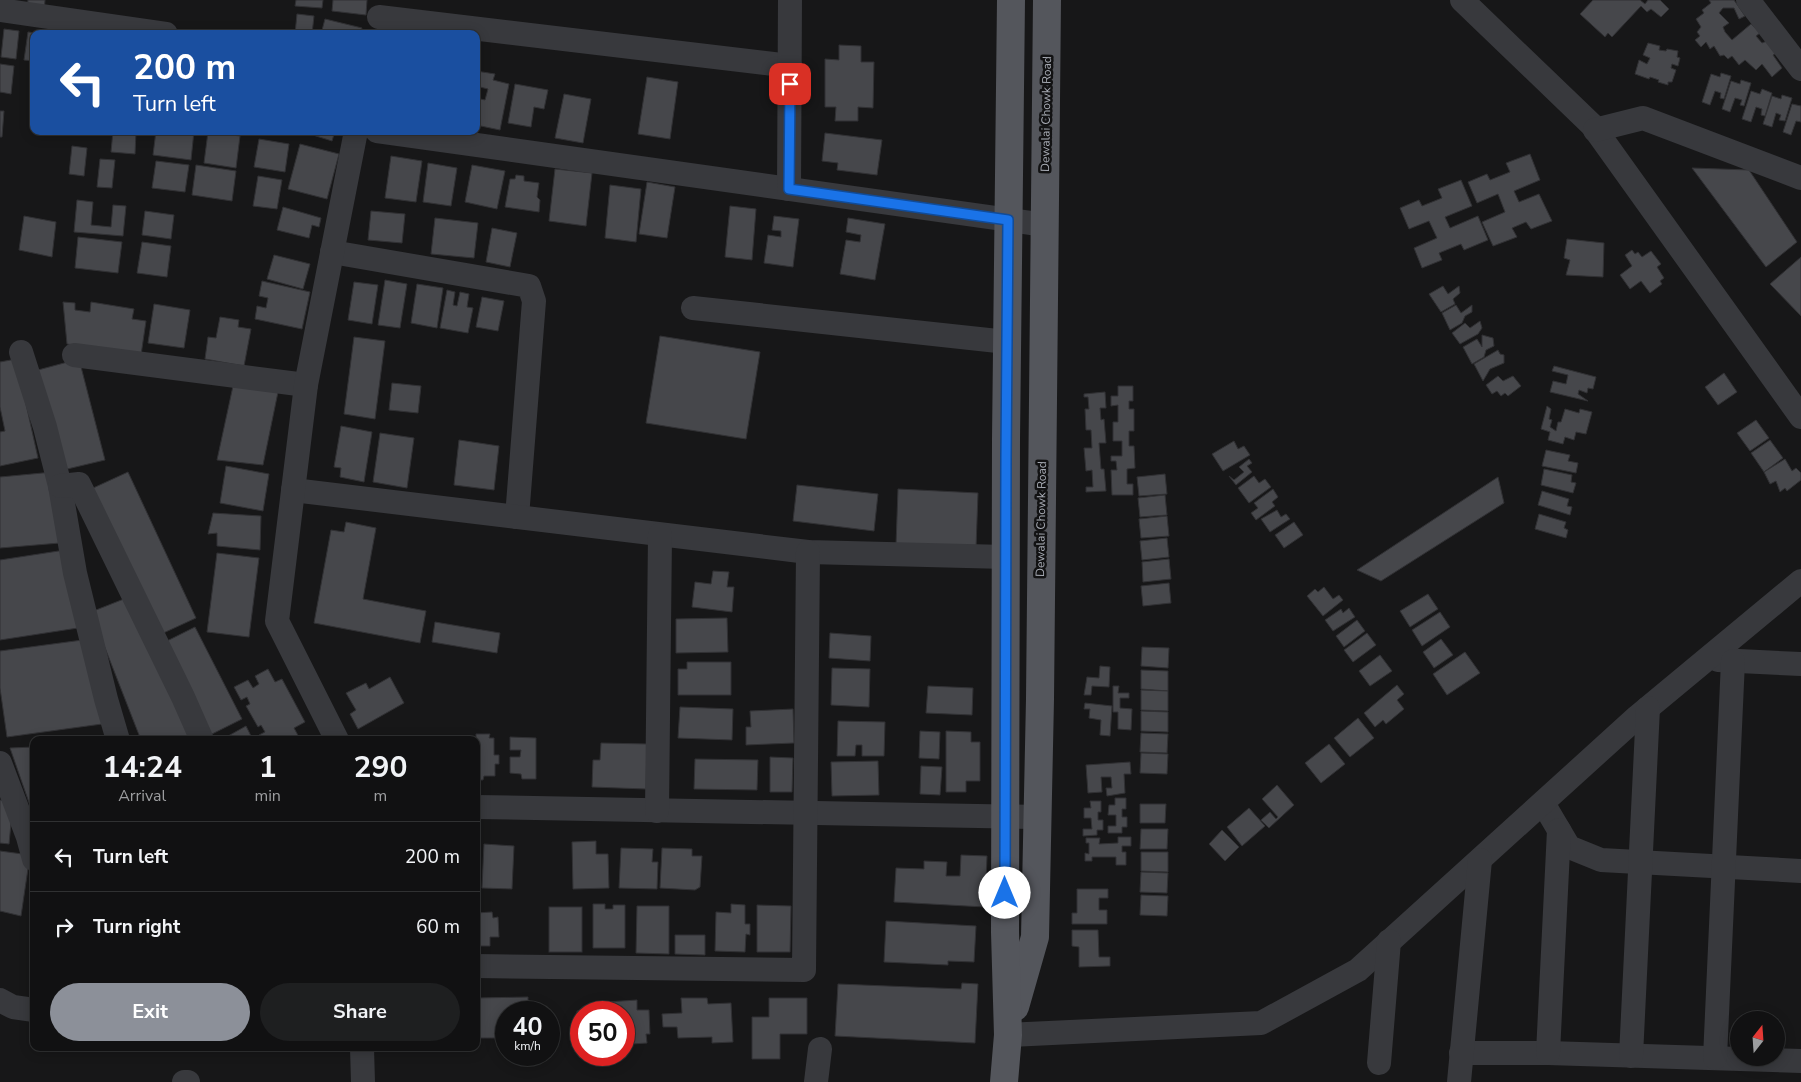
<!DOCTYPE html>
<style>
:root{--surface:#111112;--page:#1e1f20;--text:#f1f3f6;--muted:#9c9d9f;--line:#303132;--accent:#8c9099}
body{margin:0;font-family:"Nunito Sans",sans-serif;background:var(--page);color:var(--text);height:100vh;display:flex;flex-direction:column;font-size:19px;white-space:nowrap}
*{box-sizing:border-box;margin:0}
p{font-size:16px;color:var(--muted)}
.icon{flex:none;width:28px;height:28px;fill:none;stroke:currentColor;stroke-width:2;stroke-linecap:round;stroke-linejoin:round}
.map{position:relative;flex:1;overflow:hidden}
.details{position:absolute;left:30px;top:736px;width:450px;height:315px;display:flex;flex-direction:column;background:var(--surface);border-radius:10px;box-shadow:0 2px 12px #0003,0 0 0 1px var(--line)}
.details>*{flex:none}
.hud{position:absolute;left:30px;top:30px;width:450px;height:105px;border-radius:10px;box-shadow:0 2px 12px #0003,0 0 0 1px var(--line);background:#1a4fa0;color:#fff;overflow:hidden}
.needle{width:32px;rotate:17deg}
.tools{position:absolute;left:1730px;top:1011px;display:grid;gap:10px}
.tools a{display:grid;place-items:center;width:55px;height:55px;border-radius:50%;background:var(--surface);box-shadow:0 2px 12px #0003,0 0 0 1px var(--line);font-size:25px}
.speed{position:absolute;left:495px;top:1001px;display:flex;gap:10px;font-size:25px;font-weight:700;text-align:center}
.speed>*{display:grid;place-content:center;width:65px;height:65px;border-radius:50%;background:var(--surface);box-shadow:0 2px 12px #0003,0 0 0 1px var(--line);line-height:1}
.speed small{font-size:12px;font-weight:400}
.speed .limit{border:8px solid #d22;background:#fff;color:#111}
.pin{position:absolute;display:grid;place-items:center;width:42px;height:42px;color:#fff;margin:-21px;border-radius:10px;box-shadow:0 2px 8px #0006}
.me{position:absolute;width:55px;margin:-28px;rotate:0deg;stroke-linejoin:round;filter:drop-shadow(0 0 4px #0008)}
.turn{display:flex;align-items:center;gap:18px;height:105px;padding:0 20px;font-size:22px}
.turn .icon{width:65px;height:65px;stroke-width:2.5}
.turn b{display:block;font-size:35px;line-height:42px}
.eta{display:flex;justify-content:space-evenly;align-items:center;height:85px;text-align:center}
.eta b{font-size:30px;font-weight:700;line-height:35px}
.button{display:flex;gap:10px;margin-top:auto;padding:10px 20px}
.button a{flex:1;height:58px;border-radius:30px;background:var(--accent);color:#fff;font-size:20px;font-weight:700;line-height:58px;text-align:center}
.button a+a{background:var(--page);color:var(--text)}
ul{padding:0;list-style:none}
li{display:flex;align-items:center;gap:15px;height:70px;padding:0 20px;border-top:1px solid var(--line)}
li div{flex:1}
li b{display:block;font-size:19px}
li em{font-style:normal}
.map>svg:first-child{display:block}
.building{fill:#46474b;stroke:#313134}
.lines{fill:none;stroke-linecap:round;stroke-linejoin:round}
.minor{stroke:#38393d;stroke-width:24}
.major{stroke:#54565c;stroke-width:28}
.route-casing{stroke:#114b97;stroke-width:12}
.route{stroke:#1a73e8;stroke-width:9}
.labels{text-anchor:middle;stroke-width:5;stroke-linejoin:round;paint-order:stroke}
.street-label{font-size:12px;fill:#aaaeb7;stroke:#121213}
</style>
<div class="map">
<svg width="1801" height="1082" viewBox="0 0 1801 1082">
<rect width="100%" height="100%" fill="#171718"/>
<g class="building">
<path d="M28 0H45L44 12 27 9Z"/>
<path d="M296 0H323L322 8 295 6Z"/>
<path d="M333 0H367L366 15 332 11Z"/>
<path d="M1593 0H1640L1645 4 1648 0H1660L1669 9 1661 17 1651 9 1647 12 1641 6 1612 37 1608 33 1605 37 1580 14Z"/>
<path d="M1709 0H1734L1745 16 1739 19 1734 8H1723L1719 13 1729 23 1723 27 1725 32 1732 40 1751 24 1760 33 1756 36 1762 43 1767 41 1776 53 1773 55 1782 68 1772 77 1762 64 1756 70 1745 60 1739 65 1732 56 1728 59 1724 55 1720 56 1714 46 1710 49 1706 42 1701 47 1695 40 1700 36 1697 32 1701 27 1696 19 1704 13 1702 10 1711 3Z"/>
<path d="M297 14 314 16 312 34H295Z"/>
<path d="M325 19 362 28 360 34H321Z"/>
<path d="M4 29 19 31 16 59 1 57Z"/>
<path d="M28 32 43 34H34V61L24 60Z"/>
<path d="M1648 43 1660 46 1659 50 1666 51 1667 49 1678 51 1677 57 1680 58 1678 66 1672 64 1671 68 1676 70 1672 82H1668V85L1658 82 1659 80 1650 77 1649 79 1635 74 1639 60 1647 64 1650 58 1643 55Z"/>
<path d="M839 45 861 46V62H874L873 108 858 107V121H835L836 107H825V59L839 60Z"/>
<path d="M0 64 14 66 11 94 0 92Z"/>
<path d="M476 71 495 74 493 80 509 84 500 130 476 125V98L485 100 488 89 476 86Z"/>
<path d="M1721 73 1731 76 1724 99 1720 98 1721 93 1715 91 1710 105 1702 102 1711 74 1720 77Z"/>
<path d="M647 77 678 82 670 139 638 134Z"/>
<path d="M1741 80 1751 83 1744 106 1740 105 1742 100 1735 98 1730 112 1722 109 1731 81 1740 84Z"/>
<path d="M515 84 548 90 544 109 534 107 531 127 508 123Z"/>
<path d="M1762 89 1772 93 1765 116 1761 115 1762 109 1756 107 1751 122 1742 119 1751 91 1760 94Z"/>
<path d="M564 94 591 99 583 143 555 138Z"/>
<path d="M1782 95 1792 98 1785 121 1779 120 1781 115 1776 113 1772 127 1763 124 1772 96 1781 99Z"/>
<path d="M1792 104 1801 106V122L1796 121 1791 135 1783 132Z"/>
<path d="M0 111H4L2 137H0Z"/>
<path d="M113 131H136L135 154 111 152Z"/>
<path d="M156 131H194L191 160 153 155Z"/>
<path d="M300 131H335L332 141Z"/>
<path d="M208 132 240 136 236 168 204 163Z"/>
<path d="M825 133 882 140 877 175 837 170 838 163 822 161Z"/>
<path d="M259 139 289 144 285 172 254 167Z"/>
<path d="M300 144 339 154 327 199 288 189Z"/>
<path d="M72 146 87 148 84 176 69 174Z"/>
<path d="M1530 154 1540 180 1514 191 1519 202 1539 194 1552 221 1531 229 1526 222 1512 228 1517 237 1493 246 1482 222 1505 212 1498 194 1477 203 1468 182 1487 174 1490 180 1510 172 1506 163Z"/>
<path d="M391 156 422 161 416 202 385 198Z"/>
<path d="M100 159 115 160 112 188 97 187Z"/>
<path d="M156 161 189 165 185 192 152 188Z"/>
<path d="M428 163 457 168 451 206 423 202Z"/>
<path d="M196 165 236 171 232 201 192 195Z"/>
<path d="M472 165 505 171 497 209 465 202Z"/>
<path d="M1692 168 1749 170 1797 242 1766 267Z"/>
<path d="M555 169 592 173 586 226 549 221Z"/>
<path d="M516 175 524 176V181L539 183 537 197 540 200 539 212 505 207 510 179H515Z"/>
<path d="M258 176 282 180 277 209 253 206Z"/>
<path d="M1461 180 1472 206 1445 217 1450 228 1478 216 1488 240 1464 250 1461 244 1439 253 1442 260 1422 268 1414 248 1437 238 1429 221 1409 229 1400 208 1419 200 1422 206 1442 198 1438 189Z"/>
<path d="M647 182 675 187 667 238 639 234Z"/>
<path d="M610 185 641 189 636 242 605 238Z"/>
<path d="M77 200 93 202 91 225 111 227 113 205 126 206 123 236 74 232Z"/>
<path d="M730 206 756 209 752 260 725 257Z"/>
<path d="M283 207 321 218 319 227 312 225 309 238 277 230Z"/>
<path d="M145 211 174 215 171 239 142 235Z"/>
<path d="M371 211 405 214 402 243 368 240Z"/>
<path d="M24 216 56 222 52 257 19 250Z"/>
<path d="M774 216 799 219 793 267 764 263 768 235 781 237V231L772 230Z"/>
<path d="M435 218 478 223 474 258 431 254Z"/>
<path d="M848 218 885 224 875 280 840 274 846 240 860 242 861 235 846 232Z"/>
<path d="M492 228 517 233 510 267 486 262Z"/>
<path d="M78 237 122 242 118 273 75 268Z"/>
<path d="M1567 239 1604 243 1603 277 1566 275 1570 260 1564 258Z"/>
<path d="M142 242 171 246 167 277 137 273Z"/>
<path d="M1632 250 1635 254 1638 252 1642 257 1651 251 1661 264 1657 267 1664 278 1660 281 1662 284 1650 293 1641 281 1630 289 1620 275 1632 266 1625 255Z"/>
<path d="M274 255 310 264 303 289 267 279Z"/>
<path d="M1801 257V316L1770 284Z"/>
<path d="M385 280 407 284 400 328 378 325Z"/>
<path d="M262 281 310 292 302 329 255 319 257 306 266 308 268 298 259 296Z"/>
<path d="M354 282 378 285 372 324 348 320Z"/>
<path d="M417 284 443 288 437 328 411 323Z"/>
<path d="M1443 286 1448 294 1459 286 1460 293 1453 299 1455 304 1441 312 1429 294Z"/>
<path d="M447 290 455 292 453 305 457 306 460 292 469 294 467 307 473 308 468 333 440 328Z"/>
<path d="M482 297 504 301 498 331 476 327Z"/>
<path d="M63 302 75 303V310L90 312 91 302 134 309 132 319 146 321 141 355 67 344Z"/>
<path d="M154 304 190 310 184 348 148 343Z"/>
<path d="M1456 305 1461 313 1472 305V312L1465 316 1462 323 1450 330 1442 313Z"/>
<path d="M220 317 239 320 238 327 251 329 244 366 205 359 208 337 216 338Z"/>
<path d="M1480 321 1482 328 1478 334 1460 344 1452 333 1465 323 1470 328Z"/>
<path d="M1482 335 1493 338 1494 346 1486 350 1484 357 1472 364 1463 347 1477 339 1482 347Z"/>
<path d="M660 336 760 352 746 439 646 423Z"/>
<path d="M354 337 385 341 375 419 344 414Z"/>
<path d="M1498 350 1500 354 1504 355V363L1490 369 1483 381 1474 364Z"/>
<path d="M16 359 38 458 0 466V432L5 431 0 407V362Z"/>
<path d="M79 359 105 460 63 470 38 370Z"/>
<path d="M1554 366 1596 377 1593 389 1588 388 1587 393 1579 390 1578 394 1588 401 1550 392 1553 381 1566 384 1568 375 1552 371Z"/>
<path d="M1724 373 1737 392 1718 405 1705 387Z"/>
<path d="M1498 376 1503 381 1513 376 1521 386 1508 396 1505 393 1501 396 1497 391 1492 394 1486 385Z"/>
<path d="M392 383 421 386 418 413 389 410Z"/>
<path d="M233 386 278 392 263 465 217 460Z"/>
<path d="M1118 386H1133V401H1129V409H1134V431H1129V446H1134L1135 468 1127 469V484H1133V495H1112L1111 470H1117L1116 461H1111V456H1122V441H1113V422H1118V405L1111 406V396H1118Z"/>
<path d="M1105 392 1106 408H1100L1101 420 1104 419 1106 443H1099L1101 469H1104L1106 491 1086 492V487H1093L1092 470 1086 471 1084 448H1092L1091 430H1086L1085 409H1089L1088 397H1084V394Z"/>
<path d="M1547 406 1551 409 1549 419 1552 420 1550 427 1556 431 1558 422H1561L1565 409 1579 413 1580 409 1592 412 1586 434 1576 432 1574 440 1565 437 1563 444 1548 440 1550 432 1541 429Z"/>
<path d="M1756 420 1769 438 1750 451 1737 433Z"/>
<path d="M341 426 372 432 364 482 340 477 341 468 334 467Z"/>
<path d="M380 433 414 438 407 488 373 482Z"/>
<path d="M459 440 499 446 494 490 454 485Z"/>
<path d="M1770 440 1783 458 1764 472 1751 453Z"/>
<path d="M1234 441 1238 449 1244 446 1250 455 1223 471 1212 454Z"/>
<path d="M1546 450 1570 455 1568 461 1578 463 1576 473 1542 466Z"/>
<path d="M1249 459 1252 463 1247 466 1252 472 1236 485 1229 476 1234 480 1244 472 1239 467Z"/>
<path d="M1785 459 1792 471 1796 468 1801 473V480L1787 491 1785 488 1780 492 1776 481 1770 484 1764 472Z"/>
<path d="M226 466 269 474 263 511 220 503Z"/>
<path d="M1544 469 1572 475 1571 482 1576 483 1573 493 1541 485Z"/>
<path d="M53 472 60 543 0 548V477Z"/>
<path d="M128 472 196 618 159 635 91 489Z"/>
<path d="M1165 474 1167 494 1139 496 1137 477Z"/>
<path d="M1254 476 1259 483 1265 479 1271 487 1249 503 1238 488Z"/>
<path d="M1498 477 1504 503 1381 581 1357 570Z"/>
<path d="M797 485 878 494 874 531 793 521Z"/>
<path d="M898 489 978 493 976 548 896 545Z"/>
<path d="M1273 489 1278 497 1272 502 1275 506 1256 520 1251 513 1258 508 1254 503Z"/>
<path d="M1542 491 1569 499 1567 506 1572 507 1570 515 1538 505Z"/>
<path d="M1165 495 1167 515 1140 517 1138 498Z"/>
<path d="M1277 510 1281 517 1286 514 1290 519 1270 532 1261 519Z"/>
<path d="M213 513 261 516 260 550 217 546V533L208 534Z"/>
<path d="M1539 514 1566 522 1564 528 1568 530 1566 538 1535 529Z"/>
<path d="M1167 516 1169 536 1141 538 1139 519Z"/>
<path d="M346 522 376 528 363 599 426 611 420 643 314 623 331 530 344 532Z"/>
<path d="M1294 522 1303 535 1284 548 1275 535Z"/>
<path d="M1167 538 1169 557 1142 560 1140 541Z"/>
<path d="M65 550 78 628 0 640V560Z"/>
<path d="M217 553 259 558 249 637 207 632Z"/>
<path d="M1169 559 1171 579 1143 582 1142 562Z"/>
<path d="M713 571 729 572 727 587H734L732 612 692 607 695 582 711 584Z"/>
<path d="M1169 583 1171 603 1143 606 1141 586Z"/>
<path d="M1324 587 1333 599 1339 595 1343 600 1323 616 1307 596 1315 589 1318 592Z"/>
<path d="M1428 594 1438 609 1410 627 1400 611Z"/>
<path d="M134 595 190 740H141L91 612Z"/>
<path d="M1349 608 1355 617 1333 631 1325 620 1341 609 1343 613Z"/>
<path d="M1440 612 1450 627 1422 646 1412 630Z"/>
<path d="M727 618 728 652 676 653V619Z"/>
<path d="M1357 620 1365 631 1344 647 1336 636Z"/>
<path d="M435 622 500 633 497 653 432 642Z"/>
<path d="M195 627 242 719 210 735 163 643Z"/>
<path d="M830 633 871 636 870 661 829 658Z"/>
<path d="M1367 633 1376 645 1353 662 1344 650Z"/>
<path d="M90 639 102 724 7 737 0 688V651Z"/>
<path d="M1441 639 1453 655 1434 668 1423 652Z"/>
<path d="M1142 647 1169 648 1168 668 1141 666Z"/>
<path d="M1465 652 1480 673 1447 695 1433 674Z"/>
<path d="M1380 655 1392 671 1370 686 1359 671Z"/>
<path d="M687 662H731V695H678V669H687Z"/>
<path d="M1100 666 1110 667 1109 687 1092 686 1091 695H1084L1087 677 1099 678Z"/>
<path d="M832 668 870 669 869 707 831 705Z"/>
<path d="M268 669 275 682 282 679 305 722 294 728 300 739 298 740H262L259 735 265 732 261 725 258 727 246 706 250 704 247 697 241 700 234 687 248 680 253 688 259 684 255 676Z"/>
<path d="M1141 670 1168 671V691L1141 689Z"/>
<path d="M390 677 404 703 358 729 350 714 356 710 346 693 366 683 369 689Z"/>
<path d="M1397 685 1404 694 1397 700 1404 709 1386 724 1383 720 1375 727 1364 713Z"/>
<path d="M928 686 973 688 972 715 926 713Z"/>
<path d="M1113 686H1119L1118 693H1129V698H1120V708L1132 709 1131 730 1118 729V712H1113Z"/>
<path d="M1141 690 1168 691V711L1141 710Z"/>
<path d="M1085 703 1112 706 1110 736 1100 735 1101 720 1089 718 1090 709H1084Z"/>
<path d="M680 707 733 709 732 740 678 738Z"/>
<path d="M793 709 794 743 746 745V727H751L750 711Z"/>
<path d="M1141 711 1168 712V732L1141 731Z"/>
<path d="M1358 718 1374 738 1350 757 1334 738Z"/>
<path d="M838 721 885 722 884 756H862V745H856L855 756H837Z"/>
<path d="M246 726 253 740H221Z"/>
<path d="M920 731 940 732 939 759 919 758Z"/>
<path d="M946 731 971 732V742H980V781H966V792H946Z"/>
<path d="M1141 733 1168 734 1167 753 1140 752Z"/>
<path d="M476 734H490L489 738H494V755H499V764H495V776H484L483 780H476V740H469L476 739Z"/>
<path d="M510 737 536 738V779H522L521 774 510 773V757H520L521 750H510Z"/>
<path d="M601 743 647 744 646 789 592 787 593 760H600Z"/>
<path d="M1329 744 1345 764 1321 783 1305 763Z"/>
<path d="M34 747V817L10 748Z"/>
<path d="M1141 753 1168 754 1167 774 1140 773Z"/>
<path d="M770 757 793 758 792 792H770Z"/>
<path d="M695 759 758 760 757 790 694 789Z"/>
<path d="M878 761 879 795 832 796 831 762Z"/>
<path d="M1130 762 1131 774H1124L1125 793 1107 796 1106 788H1112L1111 777H1101L1102 792 1088 793 1086 765Z"/>
<path d="M921 766 942 767 940 795 920 794Z"/>
<path d="M1277 785 1294 805 1269 828 1261 820 1270 812 1276 819 1278 817 1262 799Z"/>
<path d="M1115 798H1126V809H1122V817H1127V827H1122V833H1108V826H1116V815H1108L1109 805H1115Z"/>
<path d="M0 800 13 802 9 844 0 843Z"/>
<path d="M1090 801H1101V812H1098V820H1103V830H1097V835L1083 836V829H1092L1091 818H1084V808H1091Z"/>
<path d="M1140 804H1166L1165 823H1140Z"/>
<path d="M1249 808 1265 826 1242 846 1227 827Z"/>
<path d="M1141 829H1168L1167 849H1140Z"/>
<path d="M1222 830 1239 847 1225 861 1209 844Z"/>
<path d="M1118 837H1131V846H1122V852H1126V865H1116V857H1092V861H1085V853L1089 854V843H1086V838H1100L1099 844 1118 843Z"/>
<path d="M596 841V854H608L609 888 573 889 572 842Z"/>
<path d="M484 844 514 846 512 889 482 888Z"/>
<path d="M621 848 653 849 652 862H658L657 889 619 888Z"/>
<path d="M662 848 692 849V856H702L700 887 695 890 660 888Z"/>
<path d="M0 851 30 855 21 916 0 911Z"/>
<path d="M1141 852H1168V872L1141 871Z"/>
<path d="M961 855 987 856 985 907 894 902 896 868 924 869V861L947 862 946 876H960Z"/>
<path d="M1141 872 1168 873 1167 893 1140 892Z"/>
<rect x="476" y="876" width="4" height="28"/>
<path d="M1077 889H1108V898H1099V910H1107V924H1072V913H1077Z"/>
<path d="M1141 895 1168 896 1167 916 1140 915Z"/>
<path d="M593 904H605V909H613V905H625V948H593Z"/>
<path d="M731 904 745 905V924H750V935L746 934 745 952 715 951 716 912 731 913Z"/>
<path d="M757 905 791 906 790 952H757Z"/>
<path d="M637 906H669V954L636 953Z"/>
<rect x="549" y="907" width="33" height="45"/>
<path d="M492 912 493 918 498 917 499 937H490V946H476V913Z"/>
<path d="M886 921 976 926 974 962 948 961V965L884 962Z"/>
<path d="M1072 930H1098L1099 957H1110V966L1079 967V947L1072 946Z"/>
<path d="M675 935H705V955L675 954Z"/>
<path d="M962 983 978 984 975 1043 835 1036 838 984 961 989Z"/>
<path d="M528 997V1007L543 1006V1012H506V1038H476V998Z"/>
<path d="M681 998H707L708 1004 731 1003 733 1042 712 1043V1037L678 1038 677 1027H663L662 1014 682 1013Z"/>
<path d="M769 998H807V1034H780V1059H752V1017H769Z"/>
<path d="M637 1000V1010H649L650 1034H646L647 1043 632 1044V1038H624V1012H581V1016H577V1011L592 1010V1003Z"/>
</g>
<g class="lines">
<g class="minor">
<path d="M1462 0 1592 125 1801 417"/>
<path d="M1748 0 1801 69"/>
<path d="M0 10 166 34"/>
<path d="M379 17 790 66"/>
<path d="M1595 130 1643 118 1801 178"/>
<path d="M377 131 1045 225"/>
<path d="M789 189 790 0"/>
<path d="M332 252 529 286 534 301 517 517"/>
<path d="M693 308 1007 342"/>
<path d="M21 352 45 427 60 486 75 573 106 699 118 740"/>
<path d="M74 355 306 385"/>
<path d="M60 486 79 484 183 697 202 740"/>
<path d="M293 490 808 552 1006 557"/>
<path d="M1718 660 1801 664"/>
<path d="M337 740 277 621 306 385 356 131"/>
<path d="M0 763 28 837 34 859"/>
<path d="M1543 803 1569 847 1601 860 1801 871"/>
<path d="M476 807 1037 817"/>
<path d="M657 811 660 535"/>
<path d="M476 966 804 970 808 552"/>
<path d="M0 1000 13 1007 34 1010"/>
<path d="M1008 1035 1261 1023 1358 970 1637 717 1801 581"/>
<path d="M362 1048 363 1082"/>
<path d="M1461 1053H1548L1801 1061"/>
<path d="M1548 1053 1559 830"/>
<path d="M1631 1056 1648 708"/>
<path d="M1715 1058 1733 661"/>
<path d="M1379 1063 1389 941"/>
<path d="M184 1082H188"/>
<path d="M816 1082 820 1049"/>
<path d="M1459 1082 1480 860"/>
</g>
<g class="major">
<path d="M1015 1007 1035 937 1040 699 1047 0"/>
<path d="M1004 1082 1008 1035 1005 932 1006 439 1011 0"/>
</g>
</g>
<g class="lines">
<g class="route-casing">
<path id="route" d="M790 84 789 189 1008 220 1006 458 1005 893"/>
</g>
<use href="#route" class="route"/>
</g>
<g class="labels">
<g class="street-label">
<text transform="translate(1046 114) rotate(-89)" y="4">Dewalai Chowk Road</text>
<text transform="translate(1041 519) rotate(-89)" y="4">Dewalai Chowk Road</text>
</g>
</g>
</svg>
<div class="tools">
<a><svg class="needle" viewBox="-14 -14 28 28"><path d="M0-13l5 13h-10z" fill="#e53935"/><path d="M0 13l5-13h-10z" fill="#9c9d9f"/></svg></a>
</div>
<div class="speed"><div>40<small>km/h</small></div><div class="limit">50</div></div>
<div class="pin" style="left:790px;top:84px;background:#d93025"><svg class="icon" aria-label="arrive" viewBox="0 0 24 24"><path d="M6 21V4h12l-3 4 3 4H6"/></svg></div>
<svg class="me" style="left:1005px;top:893px" viewBox="-20 -20 40 40"><circle r="19" fill="#fff"/><path d="M0-13L10 11 0 6-10 11z" fill="#1a73e8"/></svg>
<div class="hud">
<div class="turn"><svg class="icon" aria-label="left" viewBox="0 0 24 24"><path d="M17 20v-9H6M10 6l-5 5 5 5"/></svg><div><b>200 m</b>Turn left</div></div>
</div>
<section class="details">
<div class="eta">
<div><b>14:24</b><p>Arrival</p></div>
<div><b>1</b><p>min</p></div>
<div><b>290</b><p>m</p></div>
</div>
<ul>
<li><svg class="icon" aria-label="left" viewBox="0 0 24 24"><path d="M17 20v-9H6M10 6l-5 5 5 5"/></svg><div><b>Turn left</b></div><em>200 m</em></li>
<li><svg class="icon" aria-label="right" viewBox="0 0 24 24"><path d="M7 20v-9h11M14 6l5 5-5 5"/></svg><div><b>Turn right</b></div><em>60 m</em></li>
</ul>
<div class="button"><a>Exit</a><a>Share</a></div>
</section>
</div>
